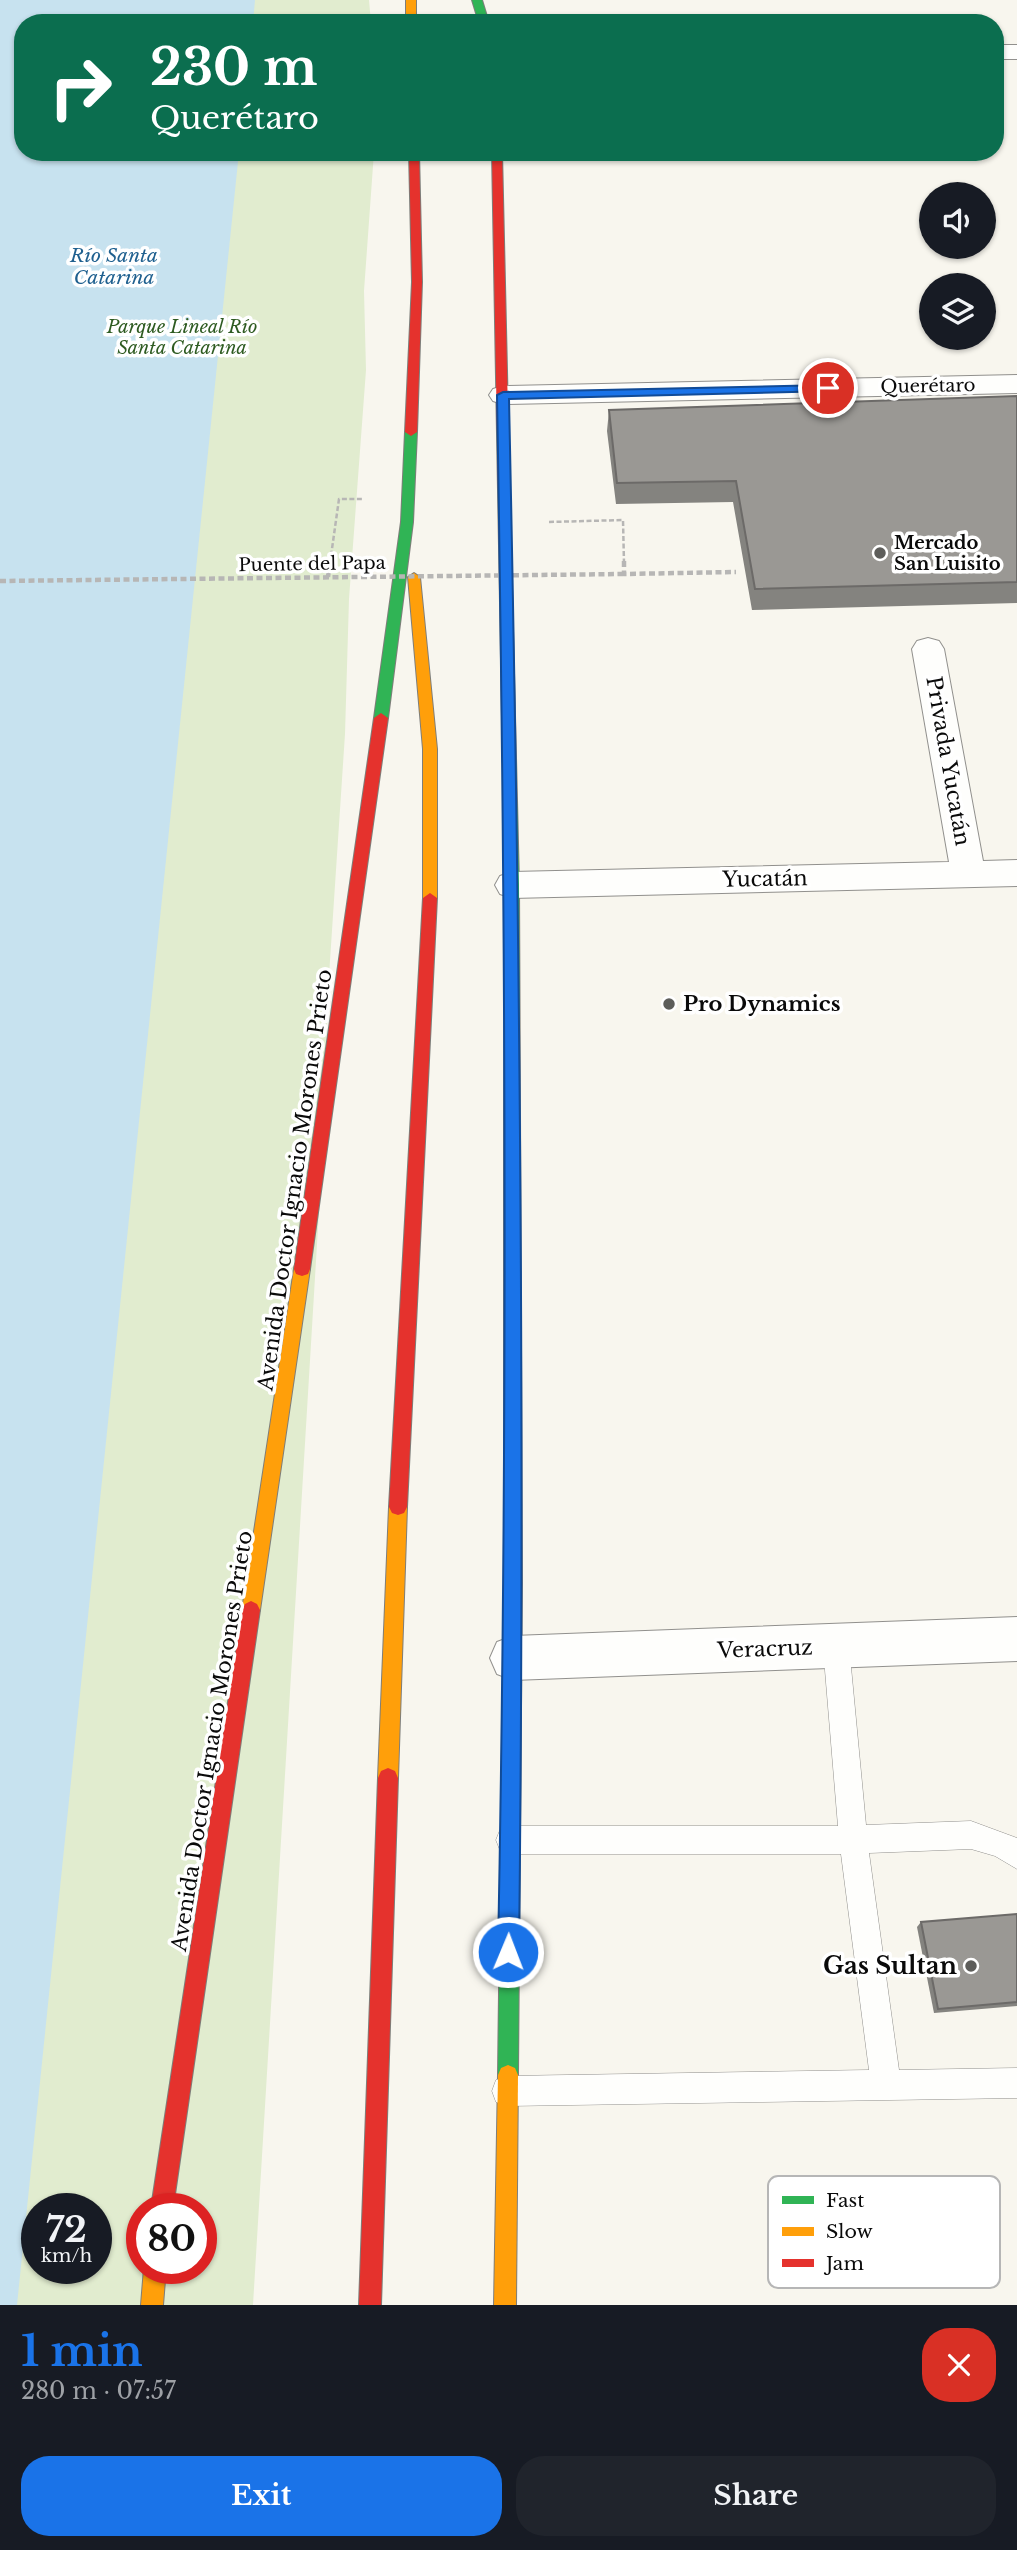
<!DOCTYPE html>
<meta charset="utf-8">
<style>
:root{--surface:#171b24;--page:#20242c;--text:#f1f3f6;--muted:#9ea1a6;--accent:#1a73e8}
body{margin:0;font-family:"Libre Baskerville",serif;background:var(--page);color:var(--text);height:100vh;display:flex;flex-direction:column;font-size:26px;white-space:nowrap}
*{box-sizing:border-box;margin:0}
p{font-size:23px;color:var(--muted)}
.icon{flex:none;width:38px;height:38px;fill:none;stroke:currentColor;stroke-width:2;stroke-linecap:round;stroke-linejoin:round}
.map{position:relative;height:2305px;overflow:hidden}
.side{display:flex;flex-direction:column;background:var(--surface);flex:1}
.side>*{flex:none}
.top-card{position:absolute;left:14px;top:14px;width:990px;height:147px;border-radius:28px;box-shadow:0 2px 5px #0004;background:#0b6e4f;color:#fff;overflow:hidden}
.tools{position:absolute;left:919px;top:182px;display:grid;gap:14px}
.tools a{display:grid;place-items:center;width:77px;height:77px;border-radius:50%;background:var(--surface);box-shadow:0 2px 5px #0004;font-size:35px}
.speed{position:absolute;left:21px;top:2193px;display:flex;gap:14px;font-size:35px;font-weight:700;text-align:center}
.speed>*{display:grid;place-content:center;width:91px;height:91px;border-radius:50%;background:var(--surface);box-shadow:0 2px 5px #0004;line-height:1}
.speed small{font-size:18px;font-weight:400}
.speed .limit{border:10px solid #d22;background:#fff;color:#111}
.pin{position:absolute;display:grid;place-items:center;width:60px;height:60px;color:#fff;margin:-30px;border:4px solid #fff;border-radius:50%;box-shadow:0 2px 7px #0007}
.me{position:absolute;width:77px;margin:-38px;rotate:1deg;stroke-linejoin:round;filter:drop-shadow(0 0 5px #0008)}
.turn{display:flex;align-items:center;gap:24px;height:147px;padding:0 21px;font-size:32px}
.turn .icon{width:91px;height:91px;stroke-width:2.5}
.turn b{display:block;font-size:49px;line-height:60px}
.round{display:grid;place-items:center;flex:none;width:74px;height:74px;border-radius:28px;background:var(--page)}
.head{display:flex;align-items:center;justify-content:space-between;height:119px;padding:0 21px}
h1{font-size:42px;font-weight:700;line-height:52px;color:var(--accent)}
.button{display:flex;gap:14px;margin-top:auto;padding:14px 21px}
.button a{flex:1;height:80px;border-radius:28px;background:var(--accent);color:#fff;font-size:28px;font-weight:700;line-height:80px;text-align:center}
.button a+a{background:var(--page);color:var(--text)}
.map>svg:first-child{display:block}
.green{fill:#e1eccf;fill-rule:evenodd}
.water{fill:#c7e2ef}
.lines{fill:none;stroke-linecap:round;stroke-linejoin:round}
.lane-casing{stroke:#91908d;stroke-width:1}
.street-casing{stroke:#91908d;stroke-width:2}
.fast-casing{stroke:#7e7e7a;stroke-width:2}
.slow-casing{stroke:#7e7e7a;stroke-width:2}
.jam-casing{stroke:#7e7e7a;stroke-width:2}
.path-far1{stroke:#b7b6b5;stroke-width:2.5;stroke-dasharray:5 2.5;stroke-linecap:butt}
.path{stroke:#b7b6b5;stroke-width:4.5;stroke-dasharray:6 3.5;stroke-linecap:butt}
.lane{fill:#fefefc;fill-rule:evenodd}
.street{fill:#fefefc;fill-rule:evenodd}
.fast{fill:#30b455;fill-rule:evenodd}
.slow{fill:#ff9f0a;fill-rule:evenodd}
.jam{fill:#e5322d;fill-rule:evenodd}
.path-bridge{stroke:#b7b6b5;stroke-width:4.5;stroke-dasharray:6 3.5;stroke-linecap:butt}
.wall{fill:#84837f}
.building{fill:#9a9894;stroke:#6c6a68;stroke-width:2}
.route{fill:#1a73e8;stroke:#114b97;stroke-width:2}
.poi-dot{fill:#5d5d5a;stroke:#fff;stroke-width:2.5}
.labels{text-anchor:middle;stroke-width:7;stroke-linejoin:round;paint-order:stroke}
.far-park-label{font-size:18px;font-style:italic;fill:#2e5b21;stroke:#fff}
.far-street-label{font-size:18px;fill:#0a0a0a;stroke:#fff}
.far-poi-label{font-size:18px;font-weight:bold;fill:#0a0a0a;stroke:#fff;text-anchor:start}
.far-water-label{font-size:19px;font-style:italic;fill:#1f608f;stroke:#fff}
.street-label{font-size:21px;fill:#0a0a0a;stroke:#fff}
.poi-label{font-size:21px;font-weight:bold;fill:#0a0a0a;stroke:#fff;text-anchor:start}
.near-poi-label{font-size:24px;font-weight:bold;fill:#0a0a0a;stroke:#fff;text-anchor:end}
.key{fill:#fff;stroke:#b6b6b6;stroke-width:2}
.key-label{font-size:19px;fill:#0a0a0a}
</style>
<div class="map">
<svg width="1017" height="2305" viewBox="0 0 1017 2305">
<rect width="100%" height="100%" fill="#f8f6ee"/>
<path class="green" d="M0 0H369L371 23H23V152H374L364 291 366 370 349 599 345 734 328 991 323 1145 253 2305H0ZM37 2208H96V2268H37ZM142 2208H201V2268H142Z"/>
<path class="water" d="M0 0H255L253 23H23V152H239L17 2305H0Z"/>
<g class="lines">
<g class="lane-casing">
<path id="lane" d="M836 1633 845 1637 849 1646 866 1825 971 1821 1017 1838V1869L995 1856 971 1849 869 1853 899 2070 1017 2068V2098L507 2106 496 2102 492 2091 496 2080 507 2076 869 2070 841 1854H510L500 1850 496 1840 500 1830 510 1826H838L823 1646 827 1637Z"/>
</g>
<g class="street-casing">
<g id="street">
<rect x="996" y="45" width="21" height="14"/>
<path d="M1017 375V393L503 404 493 401 489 395 493 389 503 386Z"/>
<path d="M928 638 939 641 944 649 983 861 1017 860V886L512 898 500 894 495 885 500 876 512 872 949 862 912 649 917 641Z"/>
<path d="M1017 1617V1661L513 1680 497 1674 490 1658 497 1642 513 1636Z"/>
</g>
</g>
<g class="fast-casing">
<g id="fast">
<path d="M472 0H482L489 23H479Z"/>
<path d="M411 428 417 432 413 522 388 718 381 723 374 718 401 522 405 432Z"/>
<path d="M505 542 511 546 519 885 520 1116 517 1120H507L504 1116 505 885 499 546Z"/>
<path d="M513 1574 519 1577 522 1583 518 2075 515 2082 508 2085 501 2082 498 2075 504 1583 507 1577Z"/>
</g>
</g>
<g class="slow-casing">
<g id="slow">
<rect x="406" y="0" width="10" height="23"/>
<path d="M414 573 420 577 437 749V898L430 903 423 898V749L408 577Z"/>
<path d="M302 1262 308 1264 310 1269 260 1610 257 1616 251 1619 245 1616 242 1610 294 1269 296 1264Z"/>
<path d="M398 1499 404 1501 407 1507 398 1778 395 1785 388 1788 381 1785 378 1778 389 1507 392 1501Z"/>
<path d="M508 2065 515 2068 518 2075 516 2305H494L498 2075 501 2068Z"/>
<path d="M144 2268H166L163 2305H141Z"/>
</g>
</g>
<g class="jam-casing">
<g id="jam">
<path d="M409 152H419L422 282 417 432 411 436 405 432 412 282Z"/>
<path d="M492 152H502L511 546 505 550 499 546Z"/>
<path d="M381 713 388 718 310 1269 308 1274 302 1276 296 1274 294 1269 374 718Z"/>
<path d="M430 893 437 898 407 1507 404 1513 398 1515 392 1513 389 1507 423 898Z"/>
<path d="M512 1110 517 1112 520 1116 522 1583 519 1589 513 1592 507 1589 504 1583V1116L507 1112Z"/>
<path d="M251 1601 257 1604 260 1610 173 2208H151L242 1610 245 1604Z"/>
<path d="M388 1768 395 1771 398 1778 381 2305H359L378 1778 381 1771Z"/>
</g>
</g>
<g class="path-far1">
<path d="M549 522 623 520 624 563"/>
<path d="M330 563 339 499H364"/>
</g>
<g class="path">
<path d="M624 561V574L736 572"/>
<path d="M328 577 330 561"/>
</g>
<use href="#lane" class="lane"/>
<use href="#street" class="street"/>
<use href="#fast" class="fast"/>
<use href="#slow" class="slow"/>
<use href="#jam" class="jam"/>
<path class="path-bridge" d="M0 581 624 574"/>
</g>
<g class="wall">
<path d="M1017 396V603L752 610 733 502 616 504 607 431 609 410Z"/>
<path d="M1017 1914V2006L934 2013 917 1927 921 1922Z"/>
</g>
<g class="building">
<path d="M1017 396V582L755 589 736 481 617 483 609 410Z"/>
<path d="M1017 1914V2002L938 2009 921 1922Z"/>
</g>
<path class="route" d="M828 385 833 388 832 391 509 399C520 916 525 1434 519 1952L516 1959 508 1962 501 1959 498 1952C508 1433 506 914 497 395L503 392Z"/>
<g class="poi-dot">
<circle cx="880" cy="553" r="7"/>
<circle cx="669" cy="1004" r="7"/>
<circle cx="971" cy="1966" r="7"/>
</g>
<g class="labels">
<g class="far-park-label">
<text x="182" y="333">Parque Lineal Río<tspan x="182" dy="21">Santa Catarina</tspan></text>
</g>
<g class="far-street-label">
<text transform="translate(928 386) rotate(-1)" y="6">Querétaro</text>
<text transform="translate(312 564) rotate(-1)" y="6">Puente del Papa</text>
</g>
<g class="far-poi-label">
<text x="894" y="549">Mercado<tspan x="894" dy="21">San Luisito</tspan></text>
</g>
<g class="far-water-label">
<text x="114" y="262">Río Santa<tspan x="114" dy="22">Catarina</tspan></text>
</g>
<g class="street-label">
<text transform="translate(948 761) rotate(80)" y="7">Privada Yucatán</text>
<text transform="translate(765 879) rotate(-1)" y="7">Yucatán</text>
<text transform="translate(295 1180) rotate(-82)" y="7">Avenida Doctor Ignacio Morones Prieto</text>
<text transform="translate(765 1649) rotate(-2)" y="7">Veracruz</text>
<text transform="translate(212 1741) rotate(-81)" y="7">Avenida Doctor Ignacio Morones Prieto</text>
</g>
<g class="poi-label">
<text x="683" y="1011">Pro Dynamics</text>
</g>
<g class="near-poi-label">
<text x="957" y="1974">Gas Sultan</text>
</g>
</g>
<rect x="768" y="2176" width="232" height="112" rx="10" class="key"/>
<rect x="782" y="2196" width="32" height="8" fill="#30b455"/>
<rect x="782" y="2227" width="32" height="9" fill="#ff9f0a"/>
<rect x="782" y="2259" width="32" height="8" fill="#e5322d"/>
<g class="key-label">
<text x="826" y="2207">Fast</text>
<text x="826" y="2238">Slow</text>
<text x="826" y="2270">Jam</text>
</g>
</svg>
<div class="tools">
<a><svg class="icon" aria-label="sound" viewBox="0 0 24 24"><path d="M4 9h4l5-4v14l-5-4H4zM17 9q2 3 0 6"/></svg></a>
<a><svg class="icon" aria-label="layers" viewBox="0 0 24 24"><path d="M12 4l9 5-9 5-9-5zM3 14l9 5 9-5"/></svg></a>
</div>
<div class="speed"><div>72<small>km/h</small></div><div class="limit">80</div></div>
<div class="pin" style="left:828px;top:388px;background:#d93025"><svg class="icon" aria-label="arrive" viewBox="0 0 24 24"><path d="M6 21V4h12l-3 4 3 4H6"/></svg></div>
<svg class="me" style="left:508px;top:1952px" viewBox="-20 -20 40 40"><circle r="17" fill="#1a73e8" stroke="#fff" stroke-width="3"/><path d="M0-11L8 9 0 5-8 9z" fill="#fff"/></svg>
<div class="top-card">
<div class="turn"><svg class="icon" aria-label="right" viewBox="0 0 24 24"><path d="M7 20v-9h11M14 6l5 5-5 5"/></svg><div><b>230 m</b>Querétaro</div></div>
</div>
</div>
<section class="side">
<div class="head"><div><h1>1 min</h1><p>280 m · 07:57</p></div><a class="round" style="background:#d93025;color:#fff"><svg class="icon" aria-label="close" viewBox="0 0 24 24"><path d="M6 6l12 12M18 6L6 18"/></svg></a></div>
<div class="button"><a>Exit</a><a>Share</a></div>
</section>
